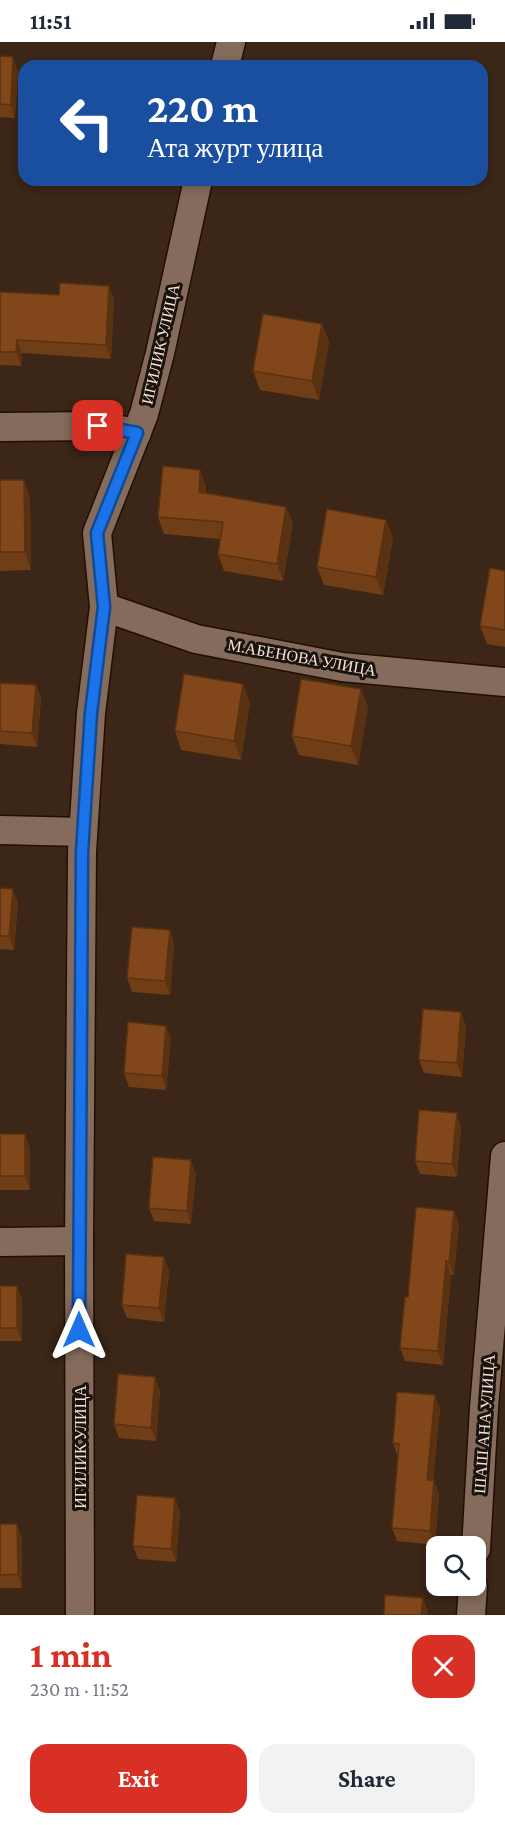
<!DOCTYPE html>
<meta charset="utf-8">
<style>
:root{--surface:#fff;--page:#f2f2f3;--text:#1f2937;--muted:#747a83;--accent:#d93025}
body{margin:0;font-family:"Crimson Pro",serif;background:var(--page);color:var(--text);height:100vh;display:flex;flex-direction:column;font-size:22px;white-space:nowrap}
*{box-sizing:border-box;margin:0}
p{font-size:20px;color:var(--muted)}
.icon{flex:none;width:33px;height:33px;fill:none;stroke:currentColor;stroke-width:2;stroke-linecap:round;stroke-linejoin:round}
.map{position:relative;height:1573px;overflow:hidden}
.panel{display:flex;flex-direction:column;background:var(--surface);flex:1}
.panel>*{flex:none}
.top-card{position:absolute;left:18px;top:18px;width:470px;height:126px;border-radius:18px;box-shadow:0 3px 9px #0003;background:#1a4fa0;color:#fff;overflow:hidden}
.buttons{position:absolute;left:426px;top:1494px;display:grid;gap:12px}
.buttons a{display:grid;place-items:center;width:60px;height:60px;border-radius:12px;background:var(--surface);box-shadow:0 3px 9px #0003;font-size:30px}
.pin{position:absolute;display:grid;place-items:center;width:51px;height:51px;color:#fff;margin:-26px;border-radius:12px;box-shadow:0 3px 9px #0006}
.me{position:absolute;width:66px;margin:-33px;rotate:0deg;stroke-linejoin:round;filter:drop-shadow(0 0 4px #0008)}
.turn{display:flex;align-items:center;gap:21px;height:126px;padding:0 30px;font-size:27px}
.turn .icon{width:78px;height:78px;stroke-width:2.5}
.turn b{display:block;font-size:42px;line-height:51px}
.round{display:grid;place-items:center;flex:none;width:63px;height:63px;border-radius:18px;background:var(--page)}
.head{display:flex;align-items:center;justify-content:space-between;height:102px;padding:0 30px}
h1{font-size:36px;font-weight:700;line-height:45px;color:var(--accent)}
.action{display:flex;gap:12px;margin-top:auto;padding:12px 30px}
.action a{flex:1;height:69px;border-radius:18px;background:var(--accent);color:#fff;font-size:24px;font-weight:700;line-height:69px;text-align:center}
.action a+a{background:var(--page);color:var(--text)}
.status{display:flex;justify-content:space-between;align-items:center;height:42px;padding:0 30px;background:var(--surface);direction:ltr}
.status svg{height:16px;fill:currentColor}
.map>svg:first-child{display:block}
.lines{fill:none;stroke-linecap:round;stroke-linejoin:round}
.minor-casing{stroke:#220e02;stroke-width:31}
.minor{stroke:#846b5b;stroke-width:28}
.wall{fill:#6f3d16}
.shaded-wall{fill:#5a3212}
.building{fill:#81471a;stroke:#5a3212;stroke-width:1.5}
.route-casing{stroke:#114b97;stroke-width:15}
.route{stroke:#1a73e8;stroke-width:10}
.labels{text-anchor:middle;stroke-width:6;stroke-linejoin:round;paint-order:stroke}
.street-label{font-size:16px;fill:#f1e3da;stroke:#1b120b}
</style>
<div class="status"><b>11:51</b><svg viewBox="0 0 49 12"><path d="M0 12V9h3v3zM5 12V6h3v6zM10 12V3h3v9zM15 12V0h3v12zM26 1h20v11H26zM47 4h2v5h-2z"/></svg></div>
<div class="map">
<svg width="505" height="1573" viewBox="0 0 505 1573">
<rect width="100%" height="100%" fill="#3b2617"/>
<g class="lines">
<g class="minor-casing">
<g id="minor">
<path d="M225 24 231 0"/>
<path d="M0 385 98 384 137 391"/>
<path d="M104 565 196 597 342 625 505 640"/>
<path d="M0 788 83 790"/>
<path d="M0 1200 79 1199"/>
<path d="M476 1507 484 1366 505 1114"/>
<path d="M80 1573 79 1199 82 810 91 671 104 565 97 491 144 372 160 311 198 138"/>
<path d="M471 1573 473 1544"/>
</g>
</g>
<use href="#minor" class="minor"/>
</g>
<g class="wall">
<path d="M0 14 18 29 15 76 0 75Z"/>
<path d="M0 250 114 257 111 317 22 311 21 324 0 323Z"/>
<path d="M322 282 329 300 319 358 260 348 253 329Z"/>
<path d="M0 438H24L30 457 31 528 0 529Z"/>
<path d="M206 444V451L286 465 293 481 283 539 224 529 218 512 220 497 164 492 158 475Z"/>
<path d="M386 478 393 496 383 553 324 543 317 525Z"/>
<path d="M505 529V605L487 602 480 584Z"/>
<path d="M0 641 36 643 41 657 37 705 0 702Z"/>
<path d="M250 661 241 718 181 708 175 689Z"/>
<path d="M368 665 358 723 299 713 292 694Z"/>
<path d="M0 846 18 860 14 908 0 907Z"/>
<path d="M170 888 174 902 170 953 132 950 127 936Z"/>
<path d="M166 984 171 997 166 1048 129 1045 124 1031Z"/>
<path d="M466 984 462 1035 424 1031 419 1018Z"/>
<path d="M461 1085 457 1135 420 1132 415 1119Z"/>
<path d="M0 1092 30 1106V1148H0Z"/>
<path d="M196 1132 191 1182 154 1179 149 1166Z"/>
<path d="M454 1169 459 1182 454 1233H451L443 1323 405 1319 400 1306Z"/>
<path d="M164 1215 169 1229 164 1280 127 1276 122 1263Z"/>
<path d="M0 1244 22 1257V1299H0Z"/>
<path d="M155 1335 160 1349 156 1399 119 1396 114 1382Z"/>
<path d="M440 1367 433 1438 439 1452 435 1503 397 1499 392 1486 398 1415 393 1401Z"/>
<path d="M175 1456 180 1470 176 1520 138 1517 133 1504Z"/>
<path d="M0 1482 22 1496V1546H0Z"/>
</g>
<g class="shaded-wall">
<path d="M13 15 18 29 15 76 11 63Z"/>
<path d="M109 244 114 257 111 317 106 303Z"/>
<path d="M322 282 329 300 319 358 312 339Z"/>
<path d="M17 298 22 311 21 324 16 310Z"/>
<path d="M200 428 206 444 205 467 199 450Z"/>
<path d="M24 438 30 457 31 528 25 510Z"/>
<path d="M286 465 293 481 283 539 277 522Z"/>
<path d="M386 478 393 496 383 553 376 535Z"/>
<path d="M243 642 250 661 241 718 234 699Z"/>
<path d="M36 643 41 657 37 705 32 691Z"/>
<path d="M361 647 368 665 358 723 351 704Z"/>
<path d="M13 847 18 860 14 908 9 894Z"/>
<path d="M170 888 174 902 170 953 165 939Z"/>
<path d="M461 970 466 984 462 1035 457 1021Z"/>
<path d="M166 984 171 997 166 1048 162 1034Z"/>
<path d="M457 1071 461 1085 457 1135 452 1122Z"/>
<path d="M25 1092 30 1106V1148L25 1134Z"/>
<path d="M191 1118 196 1132 191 1182 187 1169Z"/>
<path d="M454 1169 459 1182 454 1233 449 1220Z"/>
<path d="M164 1215 169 1229 164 1280 159 1266Z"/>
<path d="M446 1219 451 1233 443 1323 438 1309Z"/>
<path d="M17 1244 22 1257V1299L17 1286Z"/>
<path d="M155 1335 160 1349 156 1399 151 1386Z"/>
<path d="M435 1353 440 1367 432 1451 427 1438Z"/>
<path d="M434 1438 439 1452 435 1503 430 1489Z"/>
<path d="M175 1456 180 1470 176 1520 171 1507Z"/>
<path d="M17 1482 22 1496V1546L18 1532Z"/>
<path d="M423 1556 428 1570 427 1573H421Z"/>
</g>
<g class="building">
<path d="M0 14 13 15 11 63 0 62Z"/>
<path d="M341 19 392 22V24H341Z"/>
<path d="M84 22 133 24H84Z"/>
<path d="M60 241 109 244 106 303 17 298 16 310H0V250L59 253Z"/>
<path d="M263 272 322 282 312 339 253 329Z"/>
<path d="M163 424 200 428 199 450 286 465 277 522 218 512 223 480 158 475Z"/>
<path d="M0 438H24L25 510H0Z"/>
<path d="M327 467 386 478 376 535 317 525Z"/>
<path d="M490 526 505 529V588L480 584Z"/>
<path d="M184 632 243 642 234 699 175 689Z"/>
<path d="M301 637 361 647 351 704 292 694Z"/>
<path d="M0 641 36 643 32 691 0 689Z"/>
<path d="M0 846 13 847 9 894H0Z"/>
<path d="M132 885 170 888 165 939 127 936Z"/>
<path d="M423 967 461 970 457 1021 419 1018Z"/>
<path d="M128 980 166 984 162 1034 124 1031Z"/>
<path d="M419 1068 457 1071 452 1122 415 1119Z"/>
<rect x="0" y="1092" width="25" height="42"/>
<path d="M153 1115 191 1118 187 1169 149 1166Z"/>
<path d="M416 1165 454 1169 449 1220 446 1219 438 1309 400 1306 405 1255H408Z"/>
<path d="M126 1212 164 1215 159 1266 122 1263Z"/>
<rect x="0" y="1244" width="17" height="42"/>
<path d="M118 1332 155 1335 151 1386 114 1382Z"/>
<path d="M397 1350 435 1353 427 1438H434L430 1489 392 1486 399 1402 393 1401Z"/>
<path d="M137 1453 175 1456 171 1507 133 1504Z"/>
<path d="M0 1482H17L18 1532 0 1533Z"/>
<path d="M385 1553 423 1556 421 1573H384Z"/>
</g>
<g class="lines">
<g class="route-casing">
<path id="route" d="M79 1288 82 810 91 671 104 565 97 491 137 391 98 384"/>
</g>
<use href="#route" class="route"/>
</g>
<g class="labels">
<g class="street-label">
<text transform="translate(160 302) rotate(-77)" y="6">ИГИЛИК УЛИЦА</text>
<text transform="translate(302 615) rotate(10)" y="6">М.АБЕНОВА УЛИЦА</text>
<text transform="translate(484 1382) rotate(-86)" y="6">ШАШ АНА УЛИЦА</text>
<text transform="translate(80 1405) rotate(-90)" y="6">ИГИЛИК УЛИЦА</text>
</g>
</g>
</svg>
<div class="buttons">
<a><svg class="icon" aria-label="search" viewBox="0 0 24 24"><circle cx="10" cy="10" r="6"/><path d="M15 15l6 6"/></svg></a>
</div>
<div class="pin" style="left:98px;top:384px;background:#d93025"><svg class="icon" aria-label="arrive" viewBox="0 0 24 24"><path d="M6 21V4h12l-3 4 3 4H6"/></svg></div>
<svg class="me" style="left:79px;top:1288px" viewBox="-20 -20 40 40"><path d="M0-17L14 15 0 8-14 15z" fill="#1a73e8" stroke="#fff" stroke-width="4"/></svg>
<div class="top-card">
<div class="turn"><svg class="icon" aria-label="left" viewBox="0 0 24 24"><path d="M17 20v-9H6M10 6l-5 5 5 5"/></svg><div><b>220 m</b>Ата журт улица</div></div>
</div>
</div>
<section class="panel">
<div class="head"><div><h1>1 min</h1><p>230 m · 11:52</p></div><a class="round" style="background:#d93025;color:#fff"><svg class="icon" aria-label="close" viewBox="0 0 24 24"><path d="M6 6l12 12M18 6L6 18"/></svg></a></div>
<div class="action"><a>Exit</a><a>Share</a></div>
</section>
